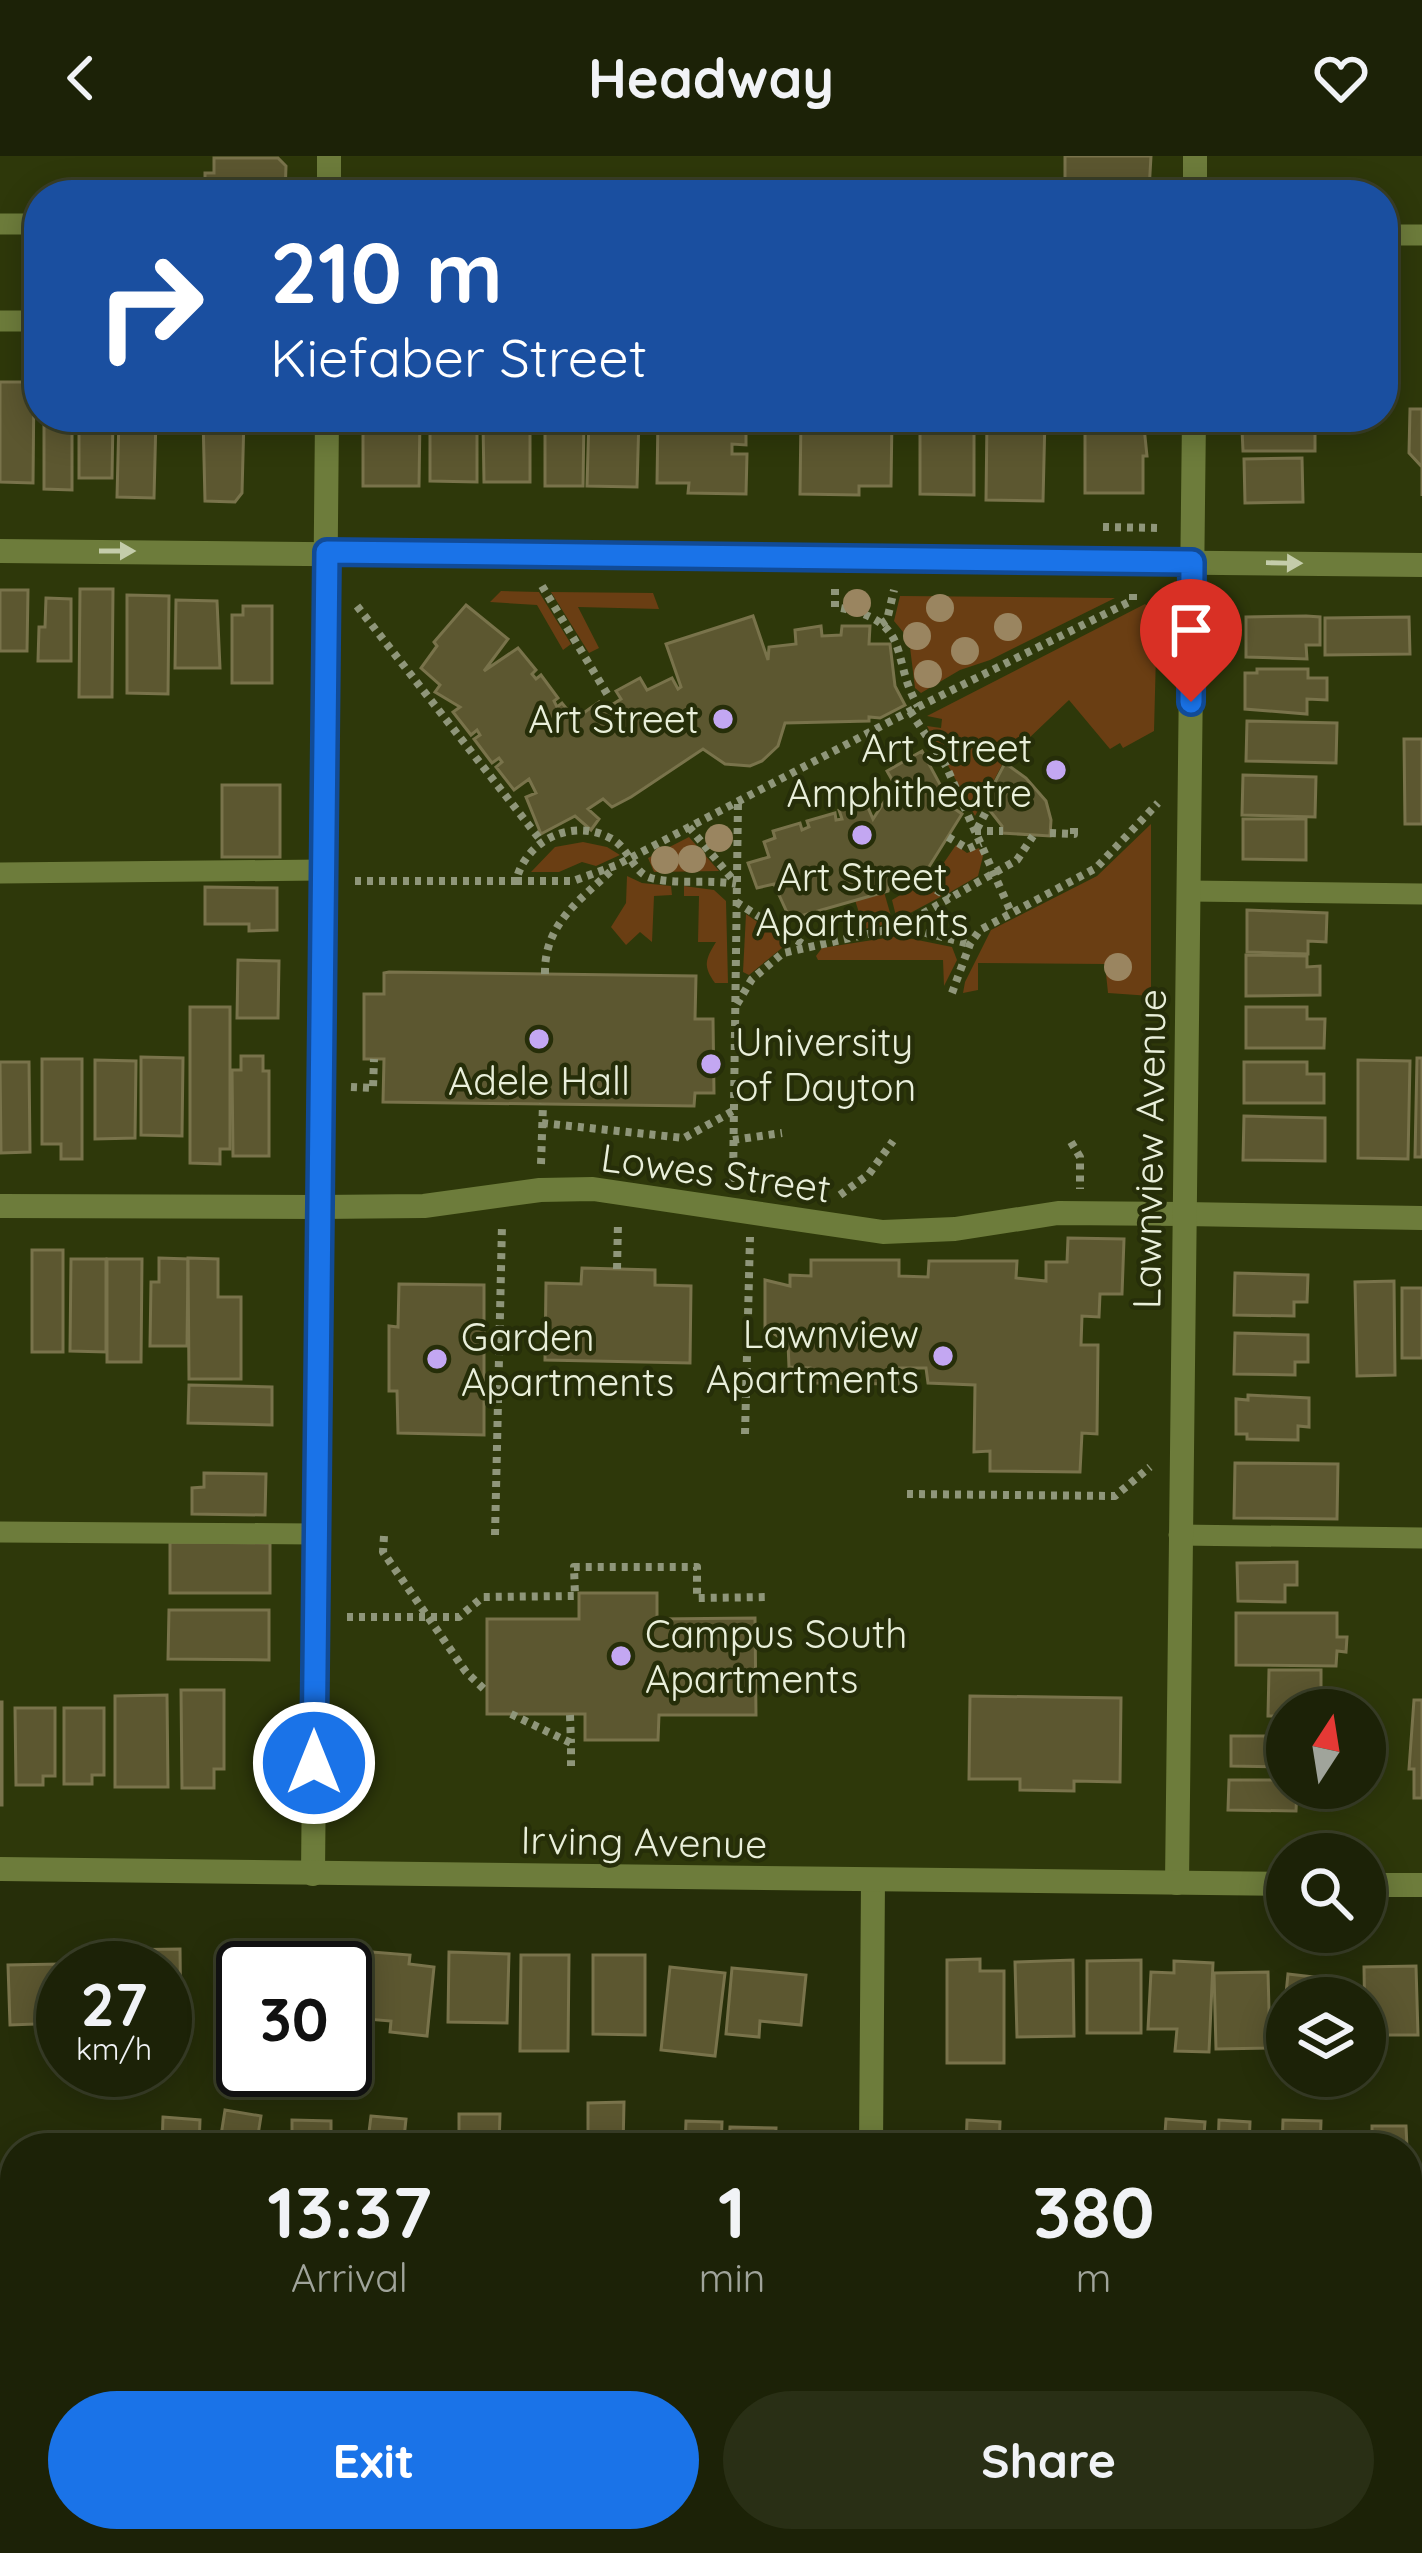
<!DOCTYPE html>
<style>
:root{--surface:#1c2207;--page:#292f15;--text:#f1f3f6;--muted:#a0a49b;--line:#3a3f28;--accent:#1a73e8}
body{margin:0;font-family:Quicksand,sans-serif;background:var(--page);color:var(--text);height:100vh;display:flex;flex-direction:column;font-size:45px;white-space:nowrap}
*{box-sizing:border-box;margin:0}
p{font-size:39px;color:var(--muted)}
.icon{flex:none;width:66px;height:66px;fill:none;stroke:currentColor;stroke-width:2;stroke-linecap:round;stroke-linejoin:round}
.map{position:relative;flex:1;overflow:hidden}
.side{position:absolute;left:0px;top:1977px;width:1422px;height:420px;display:flex;flex-direction:column;background:var(--surface);border-radius:48px 48px 0 0;box-shadow:0 6px 30px #0003,0 0 0 3px var(--line)}
.side>*{flex:none}
.top-card{position:absolute;left:24px;top:24px;width:1374px;height:252px;border-radius:48px;box-shadow:0 6px 30px #0003,0 0 0 3px var(--line);background:#1a4fa0;color:#fff;overflow:hidden}
.needle{width:78px;rotate:12deg}
.controls{position:absolute;left:1266px;top:1533px;display:grid;gap:24px}
.controls a{display:grid;place-items:center;width:120px;height:120px;border-radius:50%;background:var(--surface);box-shadow:0 6px 30px #0003,0 0 0 3px var(--line);font-size:60px}
.speed{position:absolute;left:36px;top:1785px;display:flex;gap:24px;font-size:60px;font-weight:700;text-align:center}
.speed>*{display:grid;place-content:center;width:156px;height:156px;border-radius:50%;background:var(--surface);box-shadow:0 6px 30px #0003,0 0 0 3px var(--line);line-height:1}
.speed small{font-size:30px;font-weight:400}
.speed .limit{border:6px solid #111;border-radius:18px;background:#fff;color:#111}
.pin{position:absolute;display:grid;place-items:center;width:102px;height:102px;color:#fff;margin:-123px -51px;border-radius:50% 50% 50% 0;rotate:-45deg;box-shadow:0 0 12px #0007}
.pin .icon{rotate:45deg}
.me{position:absolute;width:132px;margin:-66px;rotate:0deg;stroke-linejoin:round;filter:drop-shadow(0 0 9px #0008)}
.turn{display:flex;align-items:center;gap:42px;height:252px;padding:0 48px;font-size:54px}
.turn .icon{width:156px;height:156px;stroke-width:2.5}
.turn b{display:block;font-size:84px;line-height:102px}
.eta{display:flex;justify-content:space-evenly;align-items:center;height:204px;text-align:center}
.eta b{font-size:72px;font-weight:700;line-height:84px}
.primary-button{display:flex;gap:24px;margin-top:auto;padding:24px 48px}
.primary-button a{flex:1;height:138px;border-radius:72px;background:var(--accent);color:#fff;font-size:48px;font-weight:700;line-height:138px;text-align:center}
.primary-button a+a{background:var(--page);color:var(--text)}
header{display:flex;justify-content:space-between;align-items:center;height:156px;padding:0 48px;background:var(--surface);font-size:54px;font-weight:700}
.map>svg:first-child{display:block}
.built{fill:#2e380a;fill-rule:evenodd}
.green{fill:#6a3e13}
.building{fill:#5c5730;stroke:#79734b;stroke-width:3}
.lines{fill:none;stroke-linecap:round;stroke-linejoin:round}
.path{stroke:#8f967a;stroke-width:8;stroke-dasharray:6 6;stroke-linecap:butt}
.service{stroke:#6d7c3b;stroke-width:21}
.pedestrian{stroke:#6d7c3b;stroke-width:24}
.minor{stroke:#6d7c3b;stroke-width:24}
.tertiary{stroke:#6d7c3b;stroke-width:24}
.tree{fill:#9a8560}
.oneway{fill:#c4ccaa}
.route-casing{stroke:#114b97;stroke-width:30}
.route{stroke:#1a73e8;stroke-width:21}
.poi-dot{fill:#c3a7f2;stroke:#262e09;stroke-width:4.5}
.labels{text-anchor:middle;stroke-width:9;stroke-linejoin:round;paint-order:stroke}
.poi-label{font-size:39px;fill:#e9efda;stroke:#262e09;text-anchor:end}
.street-label{font-size:39px;fill:#e9efda;stroke:#262e09}
</style>
<header><svg class="icon" aria-label="back" viewBox="0 0 24 24"><path d="M15 5l-7 7 7 7"/></svg>Headway<svg class="icon" aria-label="heart" viewBox="0 0 24 24"><path d="M12 20l-8-8c-3-5 5-10 8-4 3-6 11-1 8 4z"/></svg></header>
<div class="map">
<svg width="1422" height="2397" viewBox="0 0 1422 2397">
<rect width="100%" height="100%" fill="#262e09"/>
<path class="built" d="M0 0H1422V1729H1365V1698H1287V1728L0 1713ZM39 39H1383V261H39ZM1287 1554H1365V1632H1287Z"/>
<g class="green">
<path d="M501 435 539 436 571 488 563 494 537 449 490 446Z"/>
<path d="M551 436 653 437 659 453 578 451 599 492 589 497Z"/>
<path d="M900 440 1115 442 990 504 960 514 921 537 915 532 909 483 894 465Z"/>
<path d="M1145 448 1157 460 1154 575 1123 592 1120 587 1110 593 1069 544 1003 607 975 660 927 570 941 572 942 563 927 560Z"/>
<path d="M1151 668V840L1108 837 1105 808 978 807V834L963 837 965 826 991 774 1097 720Z"/>
<path d="M689 681 719 715 654 716 648 702Z"/>
<path d="M583 686 607 691 620 699 596 710 582 706 559 716H531L555 691Z"/>
<path d="M956 689 967 697 979 692 983 700 978 720 947 738 930 727Z"/>
<path d="M627 720 642 727 671 730 672 739 654 740 652 786 640 776 626 789 611 771 626 747Z"/>
<path d="M914 724 942 740 897 764 892 744 907 735Z"/>
<path d="M684 730 714 734 726 745 728 827H715C703 810 705 804 716 786H698L699 740H684Z"/>
<path d="M884 736 893 767 864 773 855 744Z"/>
<path d="M746 758 788 787 749 819 743 816Z"/>
<path d="M898 780 952 791 957 804 944 830 943 804H818L816 800 822 792Z"/>
</g>
<g class="building">
<path d="M1065 0H1151L1149 35 1078 39 1079 27 1065 28Z"/>
<path d="M214 2H278L286 10 285 39H205V17H214Z"/>
<path d="M0 226H34L33 327 0 326Z"/>
<path d="M1410 253H1422V340V311L1409 297Z"/>
<path d="M44 261H72V334L44 333Z"/>
<path d="M79 261H113L112 322H79Z"/>
<path d="M119 261H156L154 342 117 341Z"/>
<path d="M203 261H244L242 337 235 346 205 345Z"/>
<path d="M363 261H420L419 330H363Z"/>
<path d="M545 261H584L583 330H545Z"/>
<path d="M589 261H639L637 331 587 330Z"/>
<path d="M658 261 746 262V289L732 288V298H747L746 338 688 337 689 327H657Z"/>
<path d="M801 261H892L891 330H859V339L800 338Z"/>
<path d="M994 261H1045L1043 345 986 344 987 264Z"/>
<path d="M1085 261H1143L1147 300H1143V337H1085Z"/>
<path d="M1253 261H1305V266L1315 267V295H1243L1242 273 1253 272Z"/>
<path d="M430 265H477V326L430 325Z"/>
<path d="M483 266H530V326H484Z"/>
<path d="M920 269 974 270V339L920 338Z"/>
<path d="M1302 302 1303 346 1245 347 1244 303Z"/>
<path d="M80 433H113L112 541H79Z"/>
<path d="M0 434H28L27 495H0Z"/>
<path d="M127 439 169 440 168 538 127 537Z"/>
<path d="M46 442 71 443V505H38L39 471H45Z"/>
<path d="M176 444 217 445 220 512H175Z"/>
<path d="M466 449 508 483 484 515 518 492 536 514 532 518 536 523 541 519 558 542 554 545 557 551 562 547 575 563 599 546 605 553 621 543 616 535 640 522 647 534 672 522 678 533 681 531 666 488 753 460 768 504 769 491 796 488 795 474 821 470 822 480 841 479 842 470H870L869 488H890L895 530 905 549 880 562 869 561V565L785 567 778 590 762 605 750 610 725 608 703 593 631 641 612 651 603 643 588 653 599 663 591 674 575 660 541 678 526 641 536 637 529 623 514 634 496 611 502 606 499 602 492 607 474 583 480 579 477 574 471 579 453 556 460 551 435 536 440 529 421 512 437 490 434 486Z"/>
<path d="M243 450H272V527H232V459H243Z"/>
<path d="M1306 460 1320 461V489H1306L1307 503 1246 501V461Z"/>
<path d="M1409 461 1410 498 1325 499V462Z"/>
<path d="M1257 513H1308V522H1327V544L1307 543V558L1245 553V517H1257Z"/>
<path d="M1247 565 1337 567 1336 607 1246 605Z"/>
<path d="M1404 583H1422V668H1405Z"/>
<path d="M922 595 942 632 932 637 962 658 922 722 917 719 907 735 890 723 888 735 790 763 774 728 757 732 748 707 769 701 764 686 775 682 773 675 800 667 802 674 809 671 807 665 835 657 836 664 842 663 839 654 866 647 873 663 895 629 887 615Z"/>
<path d="M1005 607 1026 622 1046 645 1051 664 1050 680 1002 677V670L984 647Z"/>
<path d="M1243 619 1316 621 1315 661 1242 659Z"/>
<rect x="222" y="629" width="58" height="72"/>
<path d="M1243 663H1306V704L1243 703Z"/>
<path d="M205 731 277 732V774L249 775V768H205Z"/>
<path d="M1247 754 1327 757 1326 786 1308 785V798L1247 796Z"/>
<path d="M1246 799 1307 800V811L1320 810V839L1246 840Z"/>
<path d="M238 804 279 805 278 862H237Z"/>
<path d="M389 816 696 820 695 863H713L714 937H695L694 950 383 946 384 903H364V838H384V817Z"/>
<path d="M190 851H230V993H220V1008L190 1007Z"/>
<path d="M1246 851H1307V863H1325L1324 892H1246Z"/>
<path d="M241 900H263V915H269V1000H233L232 914H241Z"/>
<path d="M141 901 183 902 182 980 141 979Z"/>
<path d="M1417 902H1422V1001H1415Z"/>
<path d="M42 903H82V1003H61V988H42Z"/>
<path d="M95 904 136 905 135 982 95 983Z"/>
<path d="M1358 904 1410 905 1408 1003 1358 1002Z"/>
<path d="M0 906H29L30 996 1 997Z"/>
<path d="M1244 906H1307V918H1324V947H1244Z"/>
<path d="M1244 960 1325 962V1005L1243 1004Z"/>
<path d="M1068 1082 1124 1083 1122 1138H1100L1099 1161 1082 1160 1081 1189H1098L1097 1278 1082 1277 1080 1316 990 1315V1295L974 1296 975 1229 928 1227 926 1212H898V1228L810 1227V1212L789 1211 788 1187 765 1172V1124L790 1130V1119L811 1120V1104H899V1120L928 1121 929 1105H1017L1016 1122 1046 1125V1106H1067Z"/>
<rect x="32" y="1094" width="31" height="102"/>
<path d="M159 1102 188 1103 187 1190H150L151 1126H159Z"/>
<path d="M188 1102 218 1103V1141H241V1223H189Z"/>
<path d="M71 1103H106V1196L70 1195Z"/>
<path d="M107 1103H142L141 1206H107Z"/>
<path d="M582 1112 655 1114V1129L691 1130 690 1207 545 1204 546 1127 581 1128Z"/>
<path d="M1235 1117 1308 1119 1307 1146H1294V1160L1234 1159Z"/>
<path d="M1394 1125 1395 1219 1357 1220 1355 1126Z"/>
<path d="M399 1128 484 1129V1279L398 1277 397 1235H389V1170L398 1171Z"/>
<rect x="1402" y="1132" width="20" height="70"/>
<path d="M1235 1177 1308 1179V1206H1295V1219L1234 1218Z"/>
<path d="M189 1229 272 1231V1269L188 1267Z"/>
<path d="M1248 1239 1309 1242V1271L1298 1270V1284L1247 1283V1278H1236V1243L1248 1244Z"/>
<path d="M1235 1307 1338 1308 1337 1363 1234 1362Z"/>
<path d="M204 1317 266 1318 265 1359 192 1358V1332L204 1331Z"/>
<path d="M170 1386 270 1387V1437H170Z"/>
<path d="M1297 1406V1429H1285V1446L1238 1445 1237 1407Z"/>
<path d="M579 1437H657V1463L755 1462 756 1559H659L658 1584H585V1558H487V1463H579Z"/>
<path d="M169 1454H269V1504L168 1503Z"/>
<path d="M1236 1457H1337V1481H1347L1346 1496 1337 1495 1336 1510 1236 1509Z"/>
<path d="M1269 1514H1321V1554H1287V1560H1268Z"/>
<path d="M181 1534H224V1613H214V1632H182Z"/>
<path d="M167 1539 168 1631H115V1540Z"/>
<path d="M970 1540 1121 1542 1120 1626 1074 1625V1635L1020 1634V1623H969Z"/>
<path d="M1414 1544H1422V1642H1414V1613H1409Z"/>
<rect x="0" y="1546" width="2" height="103"/>
<path d="M15 1552H55V1620H43V1629H16Z"/>
<path d="M64 1552H104V1619H92V1628H64Z"/>
<path d="M1231 1580H1287V1611L1231 1610Z"/>
<path d="M1229 1624H1287V1632H1297L1296 1655 1228 1654Z"/>
<path d="M180 1793 181 1873 165 1874V1812H109V1794Z"/>
<path d="M303 1794 357 1799 350 1879 345 1878V1812H301Z"/>
<path d="M372 1796 410 1799 409 1808 434 1811 427 1880 390 1876 391 1865 366 1863Z"/>
<path d="M449 1796 509 1798 507 1867 448 1866Z"/>
<path d="M521 1799H569L568 1895H520Z"/>
<path d="M593 1799H645V1879L593 1878Z"/>
<path d="M980 1803V1815H1004V1907H947V1804Z"/>
<path d="M1073 1804 1074 1880 1017 1881 1015 1806Z"/>
<path d="M1141 1804V1877H1087V1805Z"/>
<path d="M1174 1805 1213 1807 1209 1896 1175 1895 1177 1873H1148L1151 1816 1174 1817Z"/>
<path d="M60 1808 62 1867 10 1869 8 1809Z"/>
<path d="M224 1808 255 1812H243V1863L218 1860Z"/>
<path d="M1416 1810 1418 1879H1365L1364 1811Z"/>
<path d="M670 1811 725 1817 715 1900 661 1894Z"/>
<path d="M732 1812 806 1819 801 1869 760 1865 759 1881 726 1878Z"/>
<path d="M1268 1816 1270 1892 1216 1893 1214 1817Z"/>
<path d="M1288 1818 1323 1822 1321 1842H1287V1878L1282 1877Z"/>
<path d="M624 1946 623 1992H588V1947Z"/>
<path d="M225 1954 261 1960 256 1992H219Z"/>
<path d="M459 1958H500L499 1992H459Z"/>
<path d="M371 1960 406 1963 403 1992H367Z"/>
<path d="M163 1961 200 1964 199 1992H162Z"/>
<path d="M1166 1963 1205 1966 1203 1992H1164Z"/>
<path d="M292 1964 331 1965V1992H292Z"/>
<path d="M967 1964 1000 1966 999 1992H966Z"/>
<path d="M1219 1964 1250 1966 1249 1992H1218Z"/>
<path d="M1283 1964 1321 1965 1320 1992H1282Z"/>
<path d="M686 1965 722 1966 721 1992H685Z"/>
<path d="M1372 1970H1406L1407 1992H1372Z"/>
<path d="M730 1971 776 1972 775 1992H729Z"/>
<path d="M1411 2149 1422 2150V2255L1408 2254Z"/>
</g>
<g class="lines">
<g class="path">
<path d="M1103 371 1161 372"/>
<path d="M542 430 609 541"/>
<path d="M835 433V451C915 464 889 501 918 550"/>
<path d="M357 450 542 686"/>
<path d="M881 468 887 464 894 434"/>
<path d="M910 555 946 610 1011 756"/>
<path d="M689 671 734 725"/>
<path d="M977 673 989 650"/>
<path d="M975 675H1003"/>
<path d="M1050 677 1074 678V671"/>
<path d="M948 681 968 693 981 687"/>
<path d="M916 721 949 742"/>
<path d="M355 725H516C526 683 574 661 612 683 629 692 633 717 651 722 677 729 709 723 736 728"/>
<path d="M516 725H573L617 709 910 555 1133 444V436"/>
<path d="M736 746 806 790"/>
<path d="M902 771 970 788"/>
<path d="M545 818C544 768 579 745 612 714"/>
<path d="M952 837 970 788 980 774 1096 712 1158 647"/>
<path d="M737 848 752 823 783 797 899 771 1017 704 1033 680"/>
<path d="M351 931 373 932 374 903"/>
<path d="M542 967 684 982 733 955"/>
<path d="M733 984 782 977"/>
<path d="M1071 986 1080 1001V1033"/>
<path d="M541 1008 543 948"/>
<path d="M733 1026 738 645"/>
<path d="M840 1039 869 1018 893 985"/>
<path d="M617 1113 618 1067"/>
<path d="M745 1278 750 1081"/>
<path d="M907 1338 1115 1340 1150 1311"/>
<path d="M495 1379 502 1069"/>
<path d="M384 1380 383 1396 466 1516 487 1536"/>
<path d="M347 1461H459L483 1441 575 1440 574 1411H697V1442L769 1441"/>
<path d="M511 1558 571 1587V1610"/>
<path d="M570 1559 571 1587"/>
</g>
<g class="service">
<path d="M0 68H39"/>
<path d="M1383 79H1422"/>
<path d="M0 165H39"/>
<path d="M0 717 323 714"/>
<path d="M1189 735 1422 738"/>
<path d="M0 1376 315 1378"/>
<path d="M1179 1379 1422 1382"/>
<path d="M0 2021H15"/>
<path d="M1407 2035H1422"/>
</g>
<path class="pedestrian" d="M319 1051 424 1050 540 1034 593 1033 883 1076 955 1073 1058 1057 1184 1058"/>
<g class="minor">
<path d="M329 39V0"/>
<path d="M1195 39V0"/>
<path d="M0 395 1422 409"/>
<path d="M0 1050 319 1051"/>
<path d="M1184 1058 1422 1062"/>
<path d="M313 1718 327 261"/>
<path d="M1177 1727 1194 261"/>
<path d="M871 1992 873 1724"/>
<path d="M0 2350H15"/>
<path d="M1407 2364H1422"/>
<path d="M865 2382V2397"/>
</g>
<g class="tertiary">
<path d="M0 1713 1287 1728"/>
<path d="M1365 1729H1422"/>
</g>
</g>
<g class="tree">
<circle cx="857" cy="447" r="14"/>
<circle cx="940" cy="452" r="14"/>
<circle cx="1008" cy="471" r="14"/>
<circle cx="917" cy="480" r="14"/>
<circle cx="965" cy="495" r="14"/>
<circle cx="928" cy="518" r="14"/>
<circle cx="719" cy="682" r="14"/>
<circle cx="692" cy="703" r="14"/>
<circle cx="665" cy="704" r="14"/>
<circle cx="1118" cy="811" r="14"/>
</g>
<defs><path id="oneway-solid" d="M-6-.8H1V-3.2L6.5 0L1 3.2V.8H-6Z" transform="scale(3)"/></defs>
<g class="oneway">
<use href="#oneway-solid" transform="translate(117 395)"/>
<use href="#oneway-solid" transform="translate(1284 407) rotate(1)"/>
</g>
<g class="lines">
<g class="route-casing">
<path id="route" d="M314 1607 327 396 1192 406 1191 546"/>
</g>
<use href="#route" class="route"/>
</g>
<g class="poi-dot">
<circle cx="723" cy="563" r="12"/>
<circle cx="1056" cy="614" r="12"/>
<circle cx="862" cy="679" r="12"/>
<circle cx="539" cy="883" r="12"/>
<circle cx="711" cy="908" r="12"/>
<circle cx="943" cy="1200" r="12"/>
<circle cx="437" cy="1203" r="12"/>
<circle cx="621" cy="1500" r="12"/>
</g>
<g class="labels">
<g class="poi-label">
<text x="699" y="577">Art Street</text>
<text x="1032" y="606">Art Street<tspan x="1032" dy="45">Amphitheatre</tspan></text>
<text x="862" y="735" text-anchor="middle">Art Street<tspan x="862" dy="45">Apartments</tspan></text>
<text x="735" y="900" text-anchor="start">University<tspan x="735" dy="45">of Dayton</tspan></text>
<text x="539" y="939" text-anchor="middle">Adele Hall</text>
<text x="919" y="1192">Lawnview<tspan x="919" dy="45">Apartments</tspan></text>
<text x="461" y="1195" text-anchor="start">Garden<tspan x="461" dy="45">Apartments</tspan></text>
<text x="645" y="1492" text-anchor="start">Campus South<tspan x="645" dy="45">Apartments</tspan></text>
</g>
<g class="street-label">
<text transform="translate(1149 993) rotate(-89)" y="14">Lawnview Avenue</text>
<text transform="translate(716 1017) rotate(8)" y="14">Lowes Street</text>
<text transform="translate(644 1686) rotate(1)" y="14">Irving Avenue</text>
</g>
</g>
</svg>
<div class="controls">
<a><svg class="needle" viewBox="-14 -14 28 28"><path d="M0-13l5 13h-10z" fill="#e53935"/><path d="M0 13l5-13h-10z" fill="#a0a49b"/></svg></a>
<a><svg class="icon" aria-label="search" viewBox="0 0 24 24"><circle cx="10" cy="10" r="6"/><path d="M15 15l6 6"/></svg></a>
<a><svg class="icon" aria-label="layers" viewBox="0 0 24 24"><path d="M12 4l9 5-9 5-9-5zM3 14l9 5 9-5"/></svg></a>
</div>
<div class="speed"><div>27<small>km/h</small></div><div class="limit">30</div></div>
<div class="pin" style="left:1191px;top:546px;background:#d93025"><svg class="icon" aria-label="arrive" viewBox="0 0 24 24"><path d="M6 21V4h12l-3 4 3 4H6"/></svg></div>
<svg class="me" style="left:314px;top:1607px" viewBox="-20 -20 40 40"><circle r="17" fill="#1a73e8" stroke="#fff" stroke-width="3"/><path d="M0-11L8 9 0 5-8 9z" fill="#fff"/></svg>
<div class="top-card">
<div class="turn"><svg class="icon" aria-label="right" viewBox="0 0 24 24"><path d="M7 20v-9h11M14 6l5 5-5 5"/></svg><div><b>210 m</b>Kiefaber Street</div></div>
</div>
<section class="side">
<div class="eta">
<div><b>13:37</b><p>Arrival</p></div>
<div><b>1</b><p>min</p></div>
<div><b>380</b><p>m</p></div>
</div>
<div class="primary-button"><a>Exit</a><a>Share</a></div>
</section>
</div>
